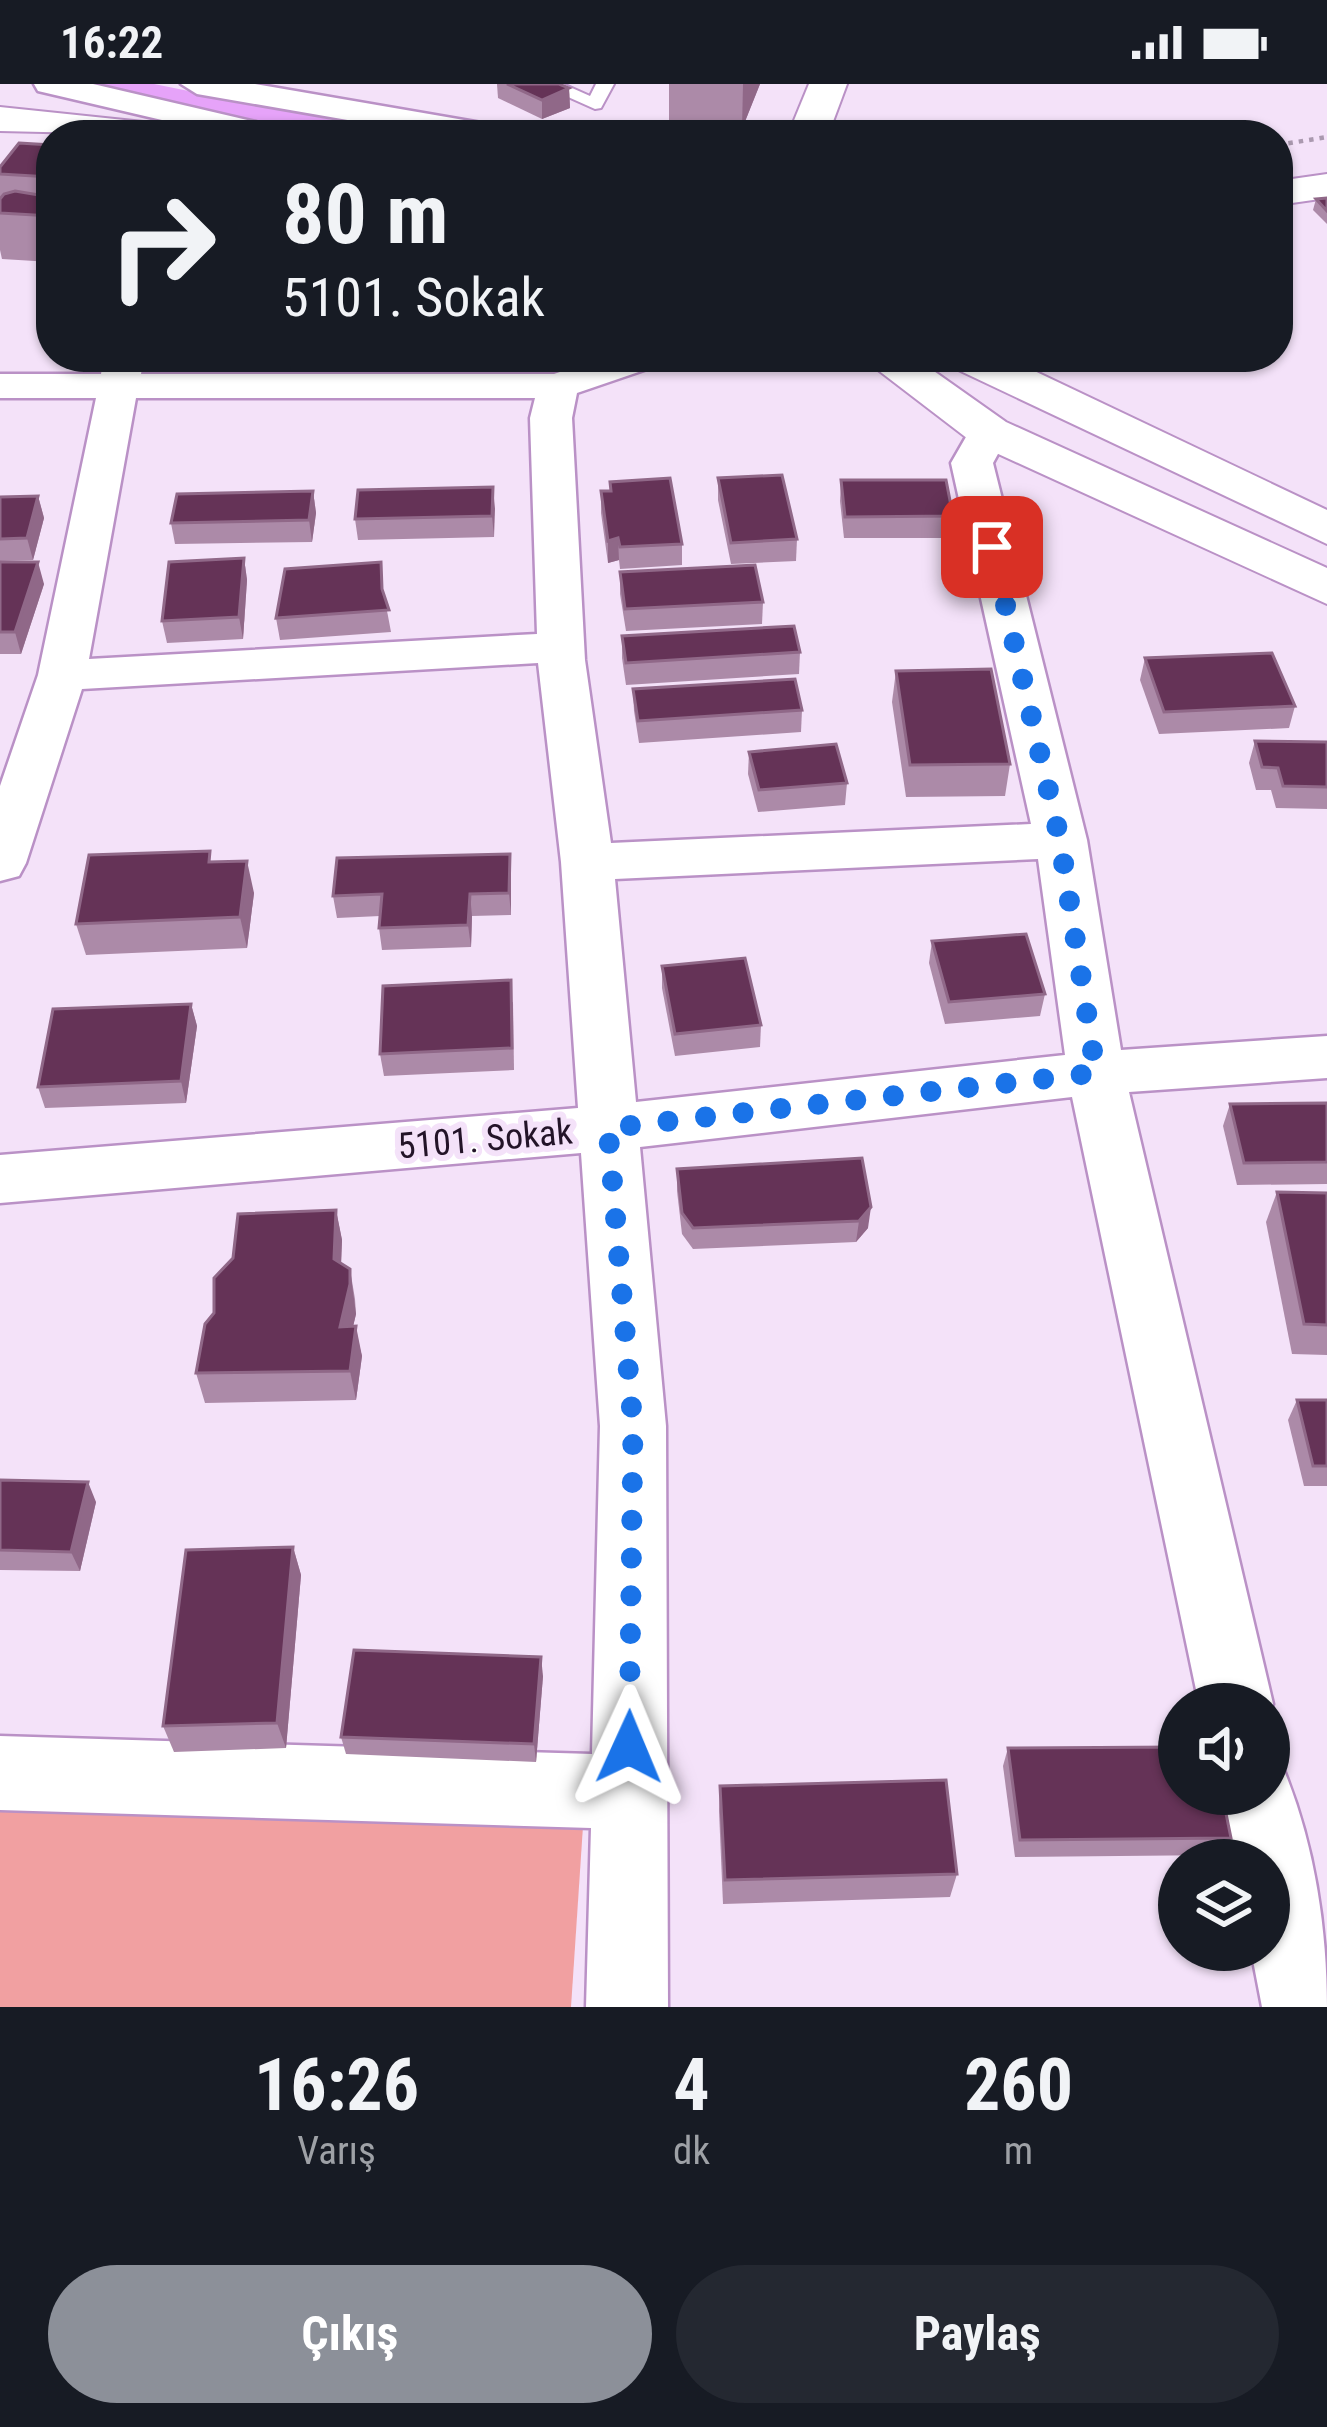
<!DOCTYPE html>
<html lang="tr">
<meta charset="utf-8">
<style>
:root{--surface:#171b24;--page:#242831;--text:#f1f3f6;--muted:#9ea1a6;--accent:#8c9099}
body{margin:0;font-family:"Roboto Condensed",sans-serif;background:var(--page);color:var(--text);height:100vh;display:flex;flex-direction:column;font-size:45px;white-space:nowrap}
*{box-sizing:border-box;margin:0}
p{font-size:39px;color:var(--muted)}
.icon{flex:none;width:66px;height:66px;fill:none;stroke:currentColor;stroke-width:2;stroke-linecap:round;stroke-linejoin:round}
.map{position:relative;height:1923px;overflow:hidden}
.side{display:flex;flex-direction:column;background:var(--surface);flex:1}
.side>*{flex:none}
.hud{position:absolute;left:36px;top:36px;width:1257px;height:252px;border-radius:48px;box-shadow:0 3px 9px #0004;background:#171b24;color:var(--text);overflow:hidden}
.buttons{position:absolute;left:1158px;top:1599px;display:grid;gap:24px}
.buttons a{display:grid;place-items:center;width:132px;height:132px;border-radius:50%;background:var(--surface);box-shadow:0 3px 9px #0004;font-size:60px}
.pin{position:absolute;display:grid;place-items:center;width:102px;height:102px;color:#fff;margin:-51px;border-radius:24px;box-shadow:0 6px 18px #0006}
.me{position:absolute;width:132px;margin:-66px;rotate:1deg;stroke-linejoin:round;filter:drop-shadow(0 0 9px #0008)}
.turn{display:flex;align-items:center;gap:42px;height:252px;padding:0 48px;font-size:54px}
.turn .icon{width:156px;height:156px;stroke-width:2.5}
.turn b{display:block;font-size:84px;line-height:102px}
.eta{display:flex;justify-content:space-evenly;align-items:center;height:204px;text-align:center}
.eta b{font-size:72px;font-weight:700;line-height:84px}
.button{display:flex;gap:24px;margin-top:auto;padding:24px 48px}
.button a{flex:1;height:138px;border-radius:72px;background:var(--accent);color:#fff;font-size:48px;font-weight:700;line-height:138px;text-align:center}
.button a+a{background:var(--page);color:var(--text)}
.status{display:flex;justify-content:space-between;align-items:center;height:84px;padding:0 60px;background:var(--surface);direction:ltr}
.status svg{height:33px;fill:currentColor}
.map>svg:first-child{display:block}
.green{fill:#f1a0a1}
.lines{fill:none;stroke-linecap:round;stroke-linejoin:round}
.canal{fill:#e6a3f9;fill-rule:evenodd}
.service-casing{stroke:#ba91c6;stroke-width:4}
.minor-casing{stroke:#ba91c6;stroke-width:5}
.tertiary-casing{stroke:#ba91c6;stroke-width:4}
.secondary-casing{stroke:#ba91c6;stroke-width:4}
.path{stroke:#aa99af;stroke-width:4.5;stroke-dasharray:4.5 6;stroke-linecap:butt}
.service{fill:#fff;fill-rule:evenodd}
.minor{fill:#fff;fill-rule:evenodd}
.tertiary{fill:#fff;fill-rule:evenodd}
.secondary{fill:#fff;fill-rule:evenodd}
.wall{fill:#ac8aa8}
.shaded-wall{fill:#906888}
.building{fill:#653357;stroke:#906888;stroke-width:3}
.route{stroke:#1a73e8;stroke-width:21;stroke-dasharray:0 37.8}
.labels{text-anchor:middle;stroke-width:12;stroke-linejoin:round;paint-order:stroke}
.street-label{font-size:36px;fill:#231428;stroke:#f4e2f9}
</style>
<div class="status"><b>16:22</b><svg viewBox="0 0 49 12"><path d="M0 12V9h3v3zM5 12V6h3v6zM10 12V3h3v9zM15 12V0h3v12zM26 1h20v11H26zM47 4h2v5h-2z"/></svg></div>
<div class="map">
<svg width="1327" height="1923" viewBox="0 0 1327 1923">
<rect width="100%" height="100%" fill="#f4e2f9"/>
<path class="green" d="M0 1704 584 1727 571 1923H0Z"/>
<g class="lines">
<path class="canal" d="M92 0H154L358 41 374 51H311L108 9Z"/>
<g class="service-casing">
<path id="service" d="M539 0H563L590 12 596 0H614L601 24 595 25Z"/>
</g>
<g class="minor-casing">
<g id="minor">
<path d="M34 0H93L256 38 261 45 257 51H226L38 7Z"/>
<path d="M181 0H255L493 41 510 51H434L197 10Z"/>
<path d="M104 273H144L141 290H554L605 273H665L659 281 577 309 572 334 585 576 611 759 1031 740 951 379 974 339H1004L1010 348 993 379 1087 756 1121 966 1327 952V994L1129 1008 1273 1620 1269 1629V1620H1199L1072 1013 640 1063 666 1342 668 1923H586L591 1744 0 1726V1652L592 1670 600 1342 581 1069 0 1119V1071L578 1024 561 778 538 579 82 605 26 779 19 792 0 797V702L38 591 96 314H0V290H101ZM136 314H535L530 334 537 550 89 575ZM1038 775 1065 971 636 1018 615 795Z"/>
<path d="M1269 1678 1283 1684C1314 1758 1327 1843 1327 1923H1262L1251 1866H1269V1776H1232L1218 1710H1269Z"/>
</g>
</g>
<g class="tertiary-casing">
<path id="tertiary" d="M809 0H847L828 51H788Z"/>
</g>
<g class="secondary-casing">
<g id="secondary">
<path d="M0 23 153 39 167 43 173 51 0 47Z"/>
<path d="M1327 90V114L1278 121V97Z"/>
<path d="M861 273H914L1006 338 1327 484V520L972 358Z"/>
<path d="M945 273H1005L1327 426V460L952 283Z"/>
</g>
</g>
<g class="path">
<path d="M533 51 563 38"/>
<path d="M1278 61 1327 53"/>
</g>
<use href="#service" class="service"/>
<use href="#minor" class="minor"/>
<use href="#tertiary" class="tertiary"/>
<use href="#secondary" class="secondary"/>
</g>
<g class="wall">
<path d="M497 0H559L569 4 570 24 542 35 498 14Z"/>
<path d="M669 0H760L742 45 669 38Z"/>
<path d="M51 61V178L2 175 0 166V83Z"/>
<path d="M1327 114V140L1313 126 1316 115Z"/>
<path d="M718 394 797 455 796 477 731 480 718 416Z"/>
<path d="M841 396 953 432 950 454H844L840 417Z"/>
<path d="M493 403 494 453 358 456 355 435Z"/>
<path d="M313 407 316 429 312 458 175 460 171 439Z"/>
<path d="M601 407H610L682 460V481L620 485 619 476 608 479 601 429Z"/>
<path d="M38 412 44 434 33 476 0 477V413Z"/>
<path d="M244 474 247 496 243 555 167 559 162 537Z"/>
<path d="M0 478 44 500 21 570H0Z"/>
<path d="M620 488 763 518 762 540 626 547 620 510Z"/>
<path d="M384 511 391 548 280 556 276 534Z"/>
<path d="M622 552 800 568 799 590 626 601 622 574Z"/>
<path d="M1145 574 1295 622 1289 644 1159 650 1140 596Z"/>
<path d="M896 587 1010 680 1005 712 906 713 892 618Z"/>
<path d="M633 605 802 626 801 648 639 659 634 627Z"/>
<path d="M1255 657 1327 658V725L1276 724 1271 706H1256L1249 679Z"/>
<path d="M749 668 847 699 845 721 758 728 748 690Z"/>
<path d="M510 770 511 831 472 832 471 863 382 866 379 844 380 832 337 834 333 812Z"/>
<path d="M213 778 254 809 247 864 86 871 76 840Z"/>
<path d="M932 857 1045 910 1040 932 945 940 929 879Z"/>
<path d="M662 882 761 941 760 963 675 972 662 904Z"/>
<path d="M513 918 514 986 384 992 380 970Z"/>
<path d="M191 920 197 942 186 1019 45 1024 38 1003Z"/>
<path d="M1327 1019V1100L1237 1101 1223 1042 1230 1020Z"/>
<path d="M862 1074 868 1144 856 1158 693 1165 682 1150 677 1107V1085Z"/>
<path d="M1277 1108 1327 1109V1271L1292 1270 1266 1138Z"/>
<path d="M336 1126 342 1156 341 1180 350 1185 355 1215 356 1230 353 1242 362 1272 356 1316 205 1319 196 1289Z"/>
<path d="M1297 1316H1327V1402H1304L1288 1336Z"/>
<path d="M0 1396 96 1418 80 1487 0 1486Z"/>
<path d="M293 1463 301 1491 286 1664 174 1668 163 1642Z"/>
<path d="M543 1592 536 1678 346 1670 341 1653Z"/>
<path d="M1008 1664 1231 1754 1222 1771 1015 1773 1003 1682Z"/>
<path d="M720 1702 957 1790 950 1813 723 1820 719 1727Z"/>
</g>
<g class="shaded-wall">
<path d="M743 0H760L742 45Z"/>
<path d="M569 4 570 24 542 35V16Z"/>
<path d="M493 403 495 425 494 453 492 432Z"/>
<path d="M313 407 316 429 312 458 309 436Z"/>
<path d="M38 412 44 434 33 476 27 454Z"/>
<path d="M618 454 619 476 608 479V457Z"/>
<path d="M244 474 247 496 243 555 239 533Z"/>
<path d="M38 478 44 500 21 570 15 548Z"/>
<path d="M510 770 511 792V831L509 809Z"/>
<path d="M247 777 254 809 247 864 240 833Z"/>
<path d="M470 810 472 832 471 863 468 841Z"/>
<path d="M191 920 197 942 186 1019 181 997Z"/>
<path d="M871 1123 868 1144 856 1158 859 1137Z"/>
<path d="M336 1126 342 1156 340 1205 334 1175Z"/>
<path d="M350 1185 356 1230 346 1273 340 1243Z"/>
<path d="M356 1242 362 1272 356 1316 350 1287Z"/>
<path d="M88 1398 96 1418 80 1487 71 1468Z"/>
<path d="M293 1463 301 1491 286 1664 277 1639Z"/>
<path d="M541 1573 543 1592 536 1678 534 1660Z"/>
</g>
<g class="building">
<path d="M507 0H559L569 4 542 16Z"/>
<path d="M19 59 51 61 50 93 0 90V83Z"/>
<path d="M15 107 51 113V132L0 129V115L4 110Z"/>
<path d="M1327 114V127L1316 115Z"/>
<path d="M782 391 797 455 731 459 718 394Z"/>
<path d="M670 394 682 460 620 463 618 454 608 457 601 407H611L610 398Z"/>
<path d="M841 396H946L953 432 845 433Z"/>
<path d="M493 403 492 432 355 435 358 406Z"/>
<path d="M313 407 309 436 171 439 177 410Z"/>
<path d="M38 412 27 454 0 455V413Z"/>
<path d="M244 474 239 533 162 537 169 478Z"/>
<path d="M0 478H38L15 548H0Z"/>
<path d="M381 478 382 505 389 526 276 534 285 485Z"/>
<path d="M755 481 763 518 625 525 620 488Z"/>
<path d="M794 542 800 568 626 579 622 552Z"/>
<path d="M1272 569 1295 622 1164 628 1145 574Z"/>
<path d="M991 585 1010 680 910 681 896 587Z"/>
<path d="M795 595 802 626 638 637 633 605Z"/>
<path d="M1255 657 1327 658V703L1283 702 1278 684 1262 683Z"/>
<path d="M836 660 847 699 759 706 749 668Z"/>
<path d="M210 767 209 778 247 777 240 833 76 840 89 771Z"/>
<path d="M510 770 509 809 470 810 468 841 379 844 382 810 333 812 337 774Z"/>
<path d="M1026 850 1045 910 949 918 932 857Z"/>
<path d="M745 874 761 941 675 950 662 882Z"/>
<path d="M511 896 512 964 380 970 383 902Z"/>
<path d="M191 920 181 997 38 1003 53 925Z"/>
<path d="M1327 1019V1078L1244 1079 1230 1020Z"/>
<path d="M862 1074 871 1123 859 1137 693 1144 682 1129 677 1085Z"/>
<path d="M1277 1108 1327 1109V1241L1304 1240Z"/>
<path d="M336 1126 334 1175 350 1185V1200L340 1243 356 1242 350 1287 196 1289 205 1240 214 1229V1194L233 1174 238 1130Z"/>
<path d="M1297 1316H1327V1382H1313Z"/>
<path d="M0 1396 88 1398 71 1468 0 1466Z"/>
<path d="M293 1463 277 1639 163 1642 186 1466Z"/>
<path d="M354 1566 541 1573 534 1660 341 1653Z"/>
<path d="M1179 1663V1710H1222L1231 1754 1020 1756 1008 1664Z"/>
<path d="M946 1696 957 1790 725 1796 720 1702Z"/>
</g>
<g class="lines">
<path class="route" d="M629 1663 633 1342 608 1044 1096 989 1060 756 992 463"/>
</g>
<g class="labels">
<g class="street-label">
<text transform="translate(485 1054) rotate(-5)" y="13">5101. Sokak</text>
</g>
</g>
</svg>
<div class="buttons">
<a><svg class="icon" aria-label="sound" viewBox="0 0 24 24"><path d="M4 9h4l5-4v14l-5-4H4zM17 9q2 3 0 6"/></svg></a>
<a><svg class="icon" aria-label="layers" viewBox="0 0 24 24"><path d="M12 4l9 5-9 5-9-5zM3 14l9 5 9-5"/></svg></a>
</div>
<div class="pin" style="left:992px;top:463px;background:#d93025"><svg class="icon" aria-label="arrive" viewBox="0 0 24 24"><path d="M6 21V4h12l-3 4 3 4H6"/></svg></div>
<svg class="me" style="left:629px;top:1663px" viewBox="-20 -20 40 40"><path d="M0-17L14 15 0 8-14 15z" fill="#1a73e8" stroke="#fff" stroke-width="4"/></svg>
<div class="hud">
<div class="turn"><svg class="icon" aria-label="right" viewBox="0 0 24 24"><path d="M7 20v-9h11M14 6l5 5-5 5"/></svg><div><b>80 m</b>5101. Sokak</div></div>
</div>
</div>
<section class="side">
<div class="eta">
<div><b>16:26</b><p>Varış</p></div>
<div><b>4</b><p>dk</p></div>
<div><b>260</b><p>m</p></div>
</div>
<div class="button"><a>Çıkış</a><a>Paylaş</a></div>
</section>
